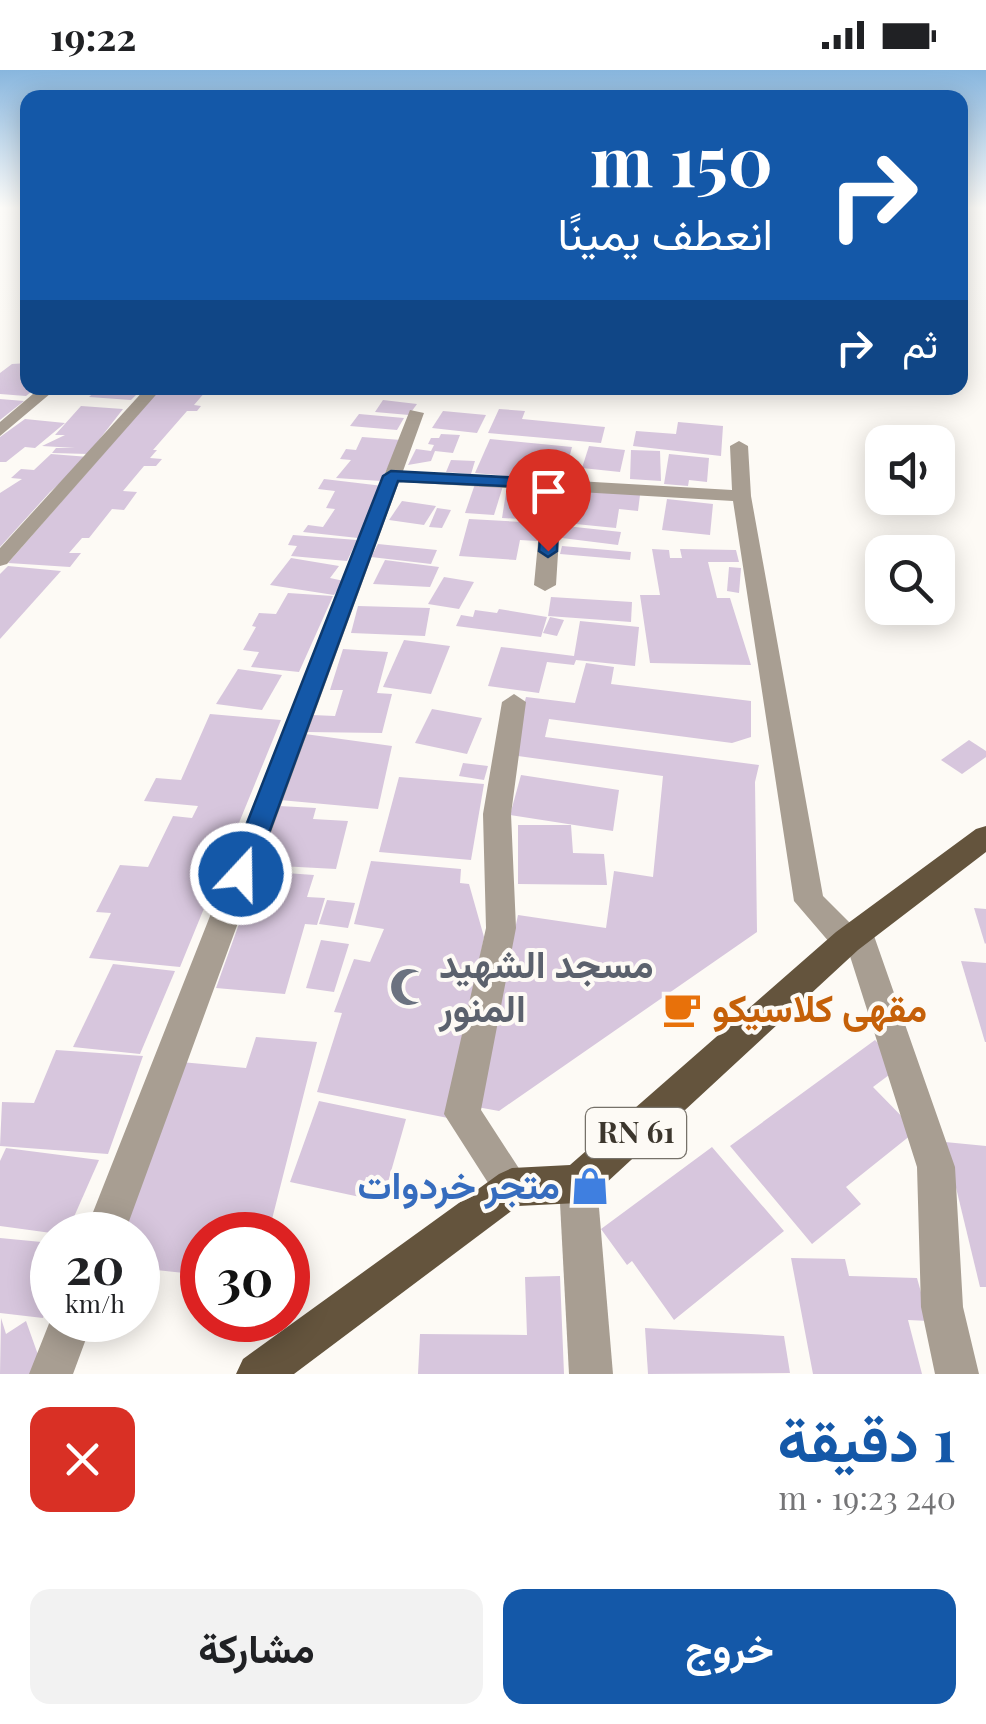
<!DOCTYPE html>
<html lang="ar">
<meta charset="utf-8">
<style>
:root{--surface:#fff;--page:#f2f2f2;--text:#202124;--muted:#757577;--accent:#1458a8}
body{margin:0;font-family:"Playfair Display",Vazirmatn,serif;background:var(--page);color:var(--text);direction:rtl;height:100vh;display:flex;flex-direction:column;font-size:38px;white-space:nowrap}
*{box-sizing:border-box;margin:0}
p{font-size:32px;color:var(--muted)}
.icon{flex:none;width:55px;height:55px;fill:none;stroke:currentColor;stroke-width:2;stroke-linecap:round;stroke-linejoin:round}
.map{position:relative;height:1304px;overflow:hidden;direction:ltr}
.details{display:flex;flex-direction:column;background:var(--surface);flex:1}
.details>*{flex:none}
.guide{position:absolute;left:20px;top:20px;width:948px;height:305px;border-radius:20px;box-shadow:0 5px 25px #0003;direction:rtl;background:#1458a8;color:#fff;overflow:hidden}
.buttons{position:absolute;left:865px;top:355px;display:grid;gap:20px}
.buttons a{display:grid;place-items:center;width:90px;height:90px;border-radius:20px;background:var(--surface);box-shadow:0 5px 25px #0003;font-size:50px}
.speed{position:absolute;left:30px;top:1142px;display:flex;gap:20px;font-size:50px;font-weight:700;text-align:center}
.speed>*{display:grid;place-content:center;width:130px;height:130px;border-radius:50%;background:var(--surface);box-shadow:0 5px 25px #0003;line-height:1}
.speed small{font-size:25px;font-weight:400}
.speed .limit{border:15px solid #d22;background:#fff;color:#111}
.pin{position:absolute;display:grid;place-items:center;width:85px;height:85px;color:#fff;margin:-102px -42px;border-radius:50% 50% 50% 0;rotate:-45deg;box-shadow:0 0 10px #0007}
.pin .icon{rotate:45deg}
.me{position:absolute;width:110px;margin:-55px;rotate:21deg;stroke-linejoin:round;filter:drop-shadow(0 0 8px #0008)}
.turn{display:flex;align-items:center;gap:35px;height:210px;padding:0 30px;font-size:45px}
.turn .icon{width:130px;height:130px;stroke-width:2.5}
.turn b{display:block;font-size:70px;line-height:85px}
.then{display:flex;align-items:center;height:95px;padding:0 30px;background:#0003;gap:20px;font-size:38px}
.round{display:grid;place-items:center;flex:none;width:105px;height:105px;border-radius:20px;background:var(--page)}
.overview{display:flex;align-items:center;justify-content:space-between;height:170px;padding:0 30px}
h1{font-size:60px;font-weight:700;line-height:75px;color:var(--accent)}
.button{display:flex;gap:20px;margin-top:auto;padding:20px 30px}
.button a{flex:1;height:115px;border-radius:20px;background:var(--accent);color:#fff;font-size:40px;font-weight:700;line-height:115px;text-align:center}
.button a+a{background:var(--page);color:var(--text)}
.status{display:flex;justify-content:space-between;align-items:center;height:70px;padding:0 50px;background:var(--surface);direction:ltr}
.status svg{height:28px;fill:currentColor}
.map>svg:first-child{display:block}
.building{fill:#d7c6dd}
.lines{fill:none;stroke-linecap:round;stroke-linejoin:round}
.minor{fill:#a89e92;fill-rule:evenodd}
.primary{fill:#64543d;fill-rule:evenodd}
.route{fill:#1458a8;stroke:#0d396d;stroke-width:2.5}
.labels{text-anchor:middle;stroke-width:8;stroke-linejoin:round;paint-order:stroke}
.shield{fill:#fdfaf5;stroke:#767169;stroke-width:2.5}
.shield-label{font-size:30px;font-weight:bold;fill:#3c362d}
.near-worship-label{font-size:38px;font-weight:bold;fill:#5b616d;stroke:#fdfaf5;text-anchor:start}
.near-food-label{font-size:38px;font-weight:bold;fill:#c56008;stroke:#fdfaf5;text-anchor:start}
.near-shop-label{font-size:38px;font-weight:bold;fill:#366cbe;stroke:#fdfaf5;text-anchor:end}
</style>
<div class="status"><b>19:22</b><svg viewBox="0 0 49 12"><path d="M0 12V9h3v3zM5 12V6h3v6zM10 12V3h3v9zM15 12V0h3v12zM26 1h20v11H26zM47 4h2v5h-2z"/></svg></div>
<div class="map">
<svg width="986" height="1304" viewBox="0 0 986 1304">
<rect width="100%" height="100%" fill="#fdfaf5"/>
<g class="building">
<path d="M28 293V318H36L26 326 0 324V303L12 294Z"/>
<path d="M99 318H143L131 330 89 327Z"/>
<path d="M160 319 206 321 194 335 201 336 197 341H187L153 380H157L150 388 162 389 156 396H144L123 421 137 422 124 440 112 439 89 468H82L69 483H81L70 497 8 493Z"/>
<path d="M0 329 24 331 0 350Z"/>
<path d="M383 330 417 334 409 345 375 342Z"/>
<path d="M81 336 123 339 88 384 52 383 56 378H75L42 376 65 365H55Z"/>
<path d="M499 339 525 341 522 349 605 357 601 373 488 363Z"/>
<path d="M443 341 486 345 477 363 432 358Z"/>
<path d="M359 344 404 348 397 360 350 356Z"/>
<path d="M25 349 65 353 35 378 25 377 6 392H0V367Z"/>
<path d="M678 352 723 356 721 386 633 376 636 361 676 364Z"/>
<path d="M441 364 460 365 453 383 435 381 431 391 408 395 416 379 431 381 434 375 428 374 431 368H439Z"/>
<path d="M362 367 401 370 381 411 336 408 351 390 340 389 346 379 356 380Z"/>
<path d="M490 369 572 377 563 411 475 403Z"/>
<path d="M589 376 625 380 620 402 582 398Z"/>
<path d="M631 380 660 381 661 411 630 409Z"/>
<path d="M51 384 89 387 50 422 0 477V423L22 409 11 408 21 399 34 400Z"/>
<path d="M669 384 709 388 707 412 689 410 688 416 664 414Z"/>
<path d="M451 390 475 391 471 404 446 402Z"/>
<path d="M324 409 383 416 358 468 303 462 308 455 323 457 335 439 326 438 335 421 318 419Z"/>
<path d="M475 414 503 416 494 445 465 443Z"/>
<path d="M507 416 541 417 539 450 502 448Z"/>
<path d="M564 418 640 425 638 441 619 439 616 458 555 452Z"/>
<path d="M667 429 713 434 710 465 662 460Z"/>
<path d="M402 431 436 436 424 455 389 450Z"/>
<path d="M437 438 451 440 442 458 429 457Z"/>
<path d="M469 449 540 453 537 471 520 470 516 490 459 486Z"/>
<path d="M566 456 621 462 618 475 562 468Z"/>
<path d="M293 465 357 470 347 491 291 486 297 476 288 475Z"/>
<path d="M378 474 437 480 431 494 371 487Z"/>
<path d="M562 476 631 482 630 490 560 484Z"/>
<path d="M652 479 669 480 670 488H682L680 479 736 480 739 492H708L717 528H730L751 595 650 593 640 525H660Z"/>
<path d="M291 488 339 496 330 508 344 511 334 525 270 515Z"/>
<path d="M385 490 439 497 430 517 373 514Z"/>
<path d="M8 496 61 501 0 569V504Z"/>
<path d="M729 497 741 498 739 523 727 521Z"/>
<path d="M444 507 474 512 459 539 428 534Z"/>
<path d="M288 523 333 526 299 602 251 597 259 582 243 580 256 557 252 556 259 543 276 544Z"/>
<path d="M551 527 632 532 631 552 548 546Z"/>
<path d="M358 536 430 538 425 566 351 563Z"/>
<path d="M499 539 547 547 541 567 456 556 461 545 473 547 475 540 497 543Z"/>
<path d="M550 547 564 550 557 566 543 563Z"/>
<path d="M580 551 639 557 635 596 576 590 574 595 547 592 539 623 488 616 501 577 574 586Z"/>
<path d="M404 570 450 576 431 624 383 617Z"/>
<path d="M343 579 388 582 377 623 392 624 382 663 306 662 312 645 335 646 343 620H330Z"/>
<path d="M586 593 614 597 611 614 751 631V667L732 673 549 649 545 667 759 695 755 712 757 862 499 1041 477 1037 518 845 606 858 614 801 653 807 663 706 518 686 512 680 526 627 575 633Z"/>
<path d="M238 599 282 605 262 640 216 634Z"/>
<path d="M432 639 482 648 467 684 415 673Z"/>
<path d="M210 644 281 650 180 897 89 888 111 843 96 842 120 795 148 797 173 746 192 748 198 736 144 731 156 708 181 710Z"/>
<path d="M305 664 392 676 378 739 280 730Z"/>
<path d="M969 670 986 681V687L962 704 941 690Z"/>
<path d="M463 693 488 696 484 710 459 706Z"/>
<path d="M521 705 619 720 613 761 510 745Z"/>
<path d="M399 707 484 714 471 790 379 782Z"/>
<path d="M279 736 316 738 313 749 348 751 336 799 261 795Z"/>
<path d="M518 755H571L573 783 604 784 607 815 518 814Z"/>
<path d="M371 791 461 799 460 813 469 814 484 867 448 1048 317 1022 342 943 334 942 354 889 370 892 384 859 354 854Z"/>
<path d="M258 801 314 805 307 827 325 828 317 855 305 854 285 924 216 918Z"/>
<path d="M327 830 355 833 348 858 319 854Z"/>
<path d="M974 838 986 839V873L985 874Z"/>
<path d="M321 870 349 874 334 922 306 918Z"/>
<path d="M961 891 986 893V972H985Z"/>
<path d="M113 894 175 901 140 984 73 977Z"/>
<path d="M256 967 317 972 268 1165H202V1174L193 1173 184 1203 138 1198V1165H120L181 992 246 998Z"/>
<path d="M875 970 901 996 873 1017 916 1061 846 1117 861 1134 812 1174 730 1076Z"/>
<path d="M56 980 143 986 108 1084 0 1076 2 1032 34 1033Z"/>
<path d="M319 1031 406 1049 388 1112 366 1107 360 1127 290 1112Z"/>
<path d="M945 1072 986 1076V1217H980Z"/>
<path d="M712 1077 784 1161 674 1250 632 1191 627 1195 601 1159Z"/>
<path d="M6 1078 99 1090 66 1165 0 1156V1091Z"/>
<path d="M0 1168 52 1173V1223L43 1248 0 1243Z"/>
<path d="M791 1188 845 1189 849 1206 917 1208 929 1251 908 1250 922 1304H813Z"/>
<path d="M560 1206 564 1304H418L420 1264 527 1265 525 1207Z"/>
<path d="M1 1248 6 1264 26 1251 42 1296 31 1304H0Z"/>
<path d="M645 1258 784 1266 790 1303 648 1304Z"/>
</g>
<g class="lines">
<g class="minor">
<path d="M40 318H57L0 366V352Z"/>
<path d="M146 318H162L7 494 0 496V478Z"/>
<path d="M410 340 424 343 403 401 732 420 730 376 739 371 748 376 751 426 823 826 850 853 858 850 869 854 873 863 955 1097 963 1237 979 1304H935L921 1237 917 1097 849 883 836 880 794 831 733 431 562 421 556 515 545 521 534 515 543 420 399 412 124 1165H84Z"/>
<path d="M514 624 526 632 511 744 516 858 481 1040 531 1117 525 1130 512 1136 499 1130 444 1044 486 858 483 744 502 632Z"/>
<path d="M578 1095 591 1101 597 1114 613 1304H569L559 1114 565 1101Z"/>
<path d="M52 1246V1250H93L73 1304H29Z"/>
</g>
<path class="primary" d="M986 756V782L858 880 591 1127 578 1133 518 1136 294 1304H236L243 1289 499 1104 512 1098 570 1095 836 862 976 759Z"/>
</g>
<linearGradient id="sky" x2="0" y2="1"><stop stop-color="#88b6de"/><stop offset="0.43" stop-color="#fefdfa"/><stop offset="1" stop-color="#fefdfa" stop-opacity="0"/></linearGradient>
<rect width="986" height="321" fill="url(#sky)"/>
<path class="route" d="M391 401 559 410 557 481 548 487 539 481 544 418 398 411 254 804 250 811 241 814 231 811 227 804 383 406Z"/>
<defs>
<g id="mosque-bare" transform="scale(3)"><path d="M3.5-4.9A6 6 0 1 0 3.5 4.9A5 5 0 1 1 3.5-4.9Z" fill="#6b7280" stroke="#fdfaf5" stroke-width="2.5" paint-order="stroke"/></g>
<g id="cafe-bare" transform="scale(3)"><path d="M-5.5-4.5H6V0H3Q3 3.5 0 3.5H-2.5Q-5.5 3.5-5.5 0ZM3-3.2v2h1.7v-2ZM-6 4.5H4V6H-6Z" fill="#e8710a" stroke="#fdfaf5" stroke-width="2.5" paint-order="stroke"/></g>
<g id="shop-bare" transform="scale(3)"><path d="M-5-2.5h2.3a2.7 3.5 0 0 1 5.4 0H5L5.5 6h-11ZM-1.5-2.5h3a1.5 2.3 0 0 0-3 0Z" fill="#3f7fe0" stroke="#fdfaf5" stroke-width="2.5" paint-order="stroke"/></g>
</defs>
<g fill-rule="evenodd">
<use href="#mosque-bare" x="409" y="917"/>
<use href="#cafe-bare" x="682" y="939"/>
<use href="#shop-bare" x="590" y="1116"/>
</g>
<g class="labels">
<rect class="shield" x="586" y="1038" width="100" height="50" rx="8"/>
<g class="shield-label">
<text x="636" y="1073">RN 61</text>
</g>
<g class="near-worship-label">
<text x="439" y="908">مسجد الشهيد<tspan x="439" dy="44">المنور</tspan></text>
</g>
<g class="near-food-label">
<text x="712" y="952">مقهى كلاسيكو</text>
</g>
<g class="near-shop-label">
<text x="560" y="1129">متجر خردوات</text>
</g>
</g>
</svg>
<div class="buttons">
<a><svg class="icon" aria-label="sound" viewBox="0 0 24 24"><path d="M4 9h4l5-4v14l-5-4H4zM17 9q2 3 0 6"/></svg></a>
<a><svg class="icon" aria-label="search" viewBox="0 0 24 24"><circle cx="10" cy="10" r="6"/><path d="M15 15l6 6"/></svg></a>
</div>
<div class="speed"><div>20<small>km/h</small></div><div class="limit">30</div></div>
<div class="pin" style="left:548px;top:481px;background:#d93025"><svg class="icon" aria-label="arrive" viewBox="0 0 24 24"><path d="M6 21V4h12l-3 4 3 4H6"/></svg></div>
<svg class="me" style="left:241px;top:804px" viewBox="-20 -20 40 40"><circle r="17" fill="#1458a8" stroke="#fff" stroke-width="3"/><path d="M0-11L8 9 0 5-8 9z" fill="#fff"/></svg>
<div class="guide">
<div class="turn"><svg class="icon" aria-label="right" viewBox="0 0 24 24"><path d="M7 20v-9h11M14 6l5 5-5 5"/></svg><div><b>150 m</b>انعطف يمينًا</div></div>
<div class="then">ثم<svg class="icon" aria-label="right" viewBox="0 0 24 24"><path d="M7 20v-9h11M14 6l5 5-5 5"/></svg></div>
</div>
</div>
<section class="details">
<div class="overview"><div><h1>1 دقيقة</h1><p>240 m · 19:23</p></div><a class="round" style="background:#d93025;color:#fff"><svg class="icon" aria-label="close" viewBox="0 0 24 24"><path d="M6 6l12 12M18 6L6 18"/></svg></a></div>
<div class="button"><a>خروج</a><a>مشاركة</a></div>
</section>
